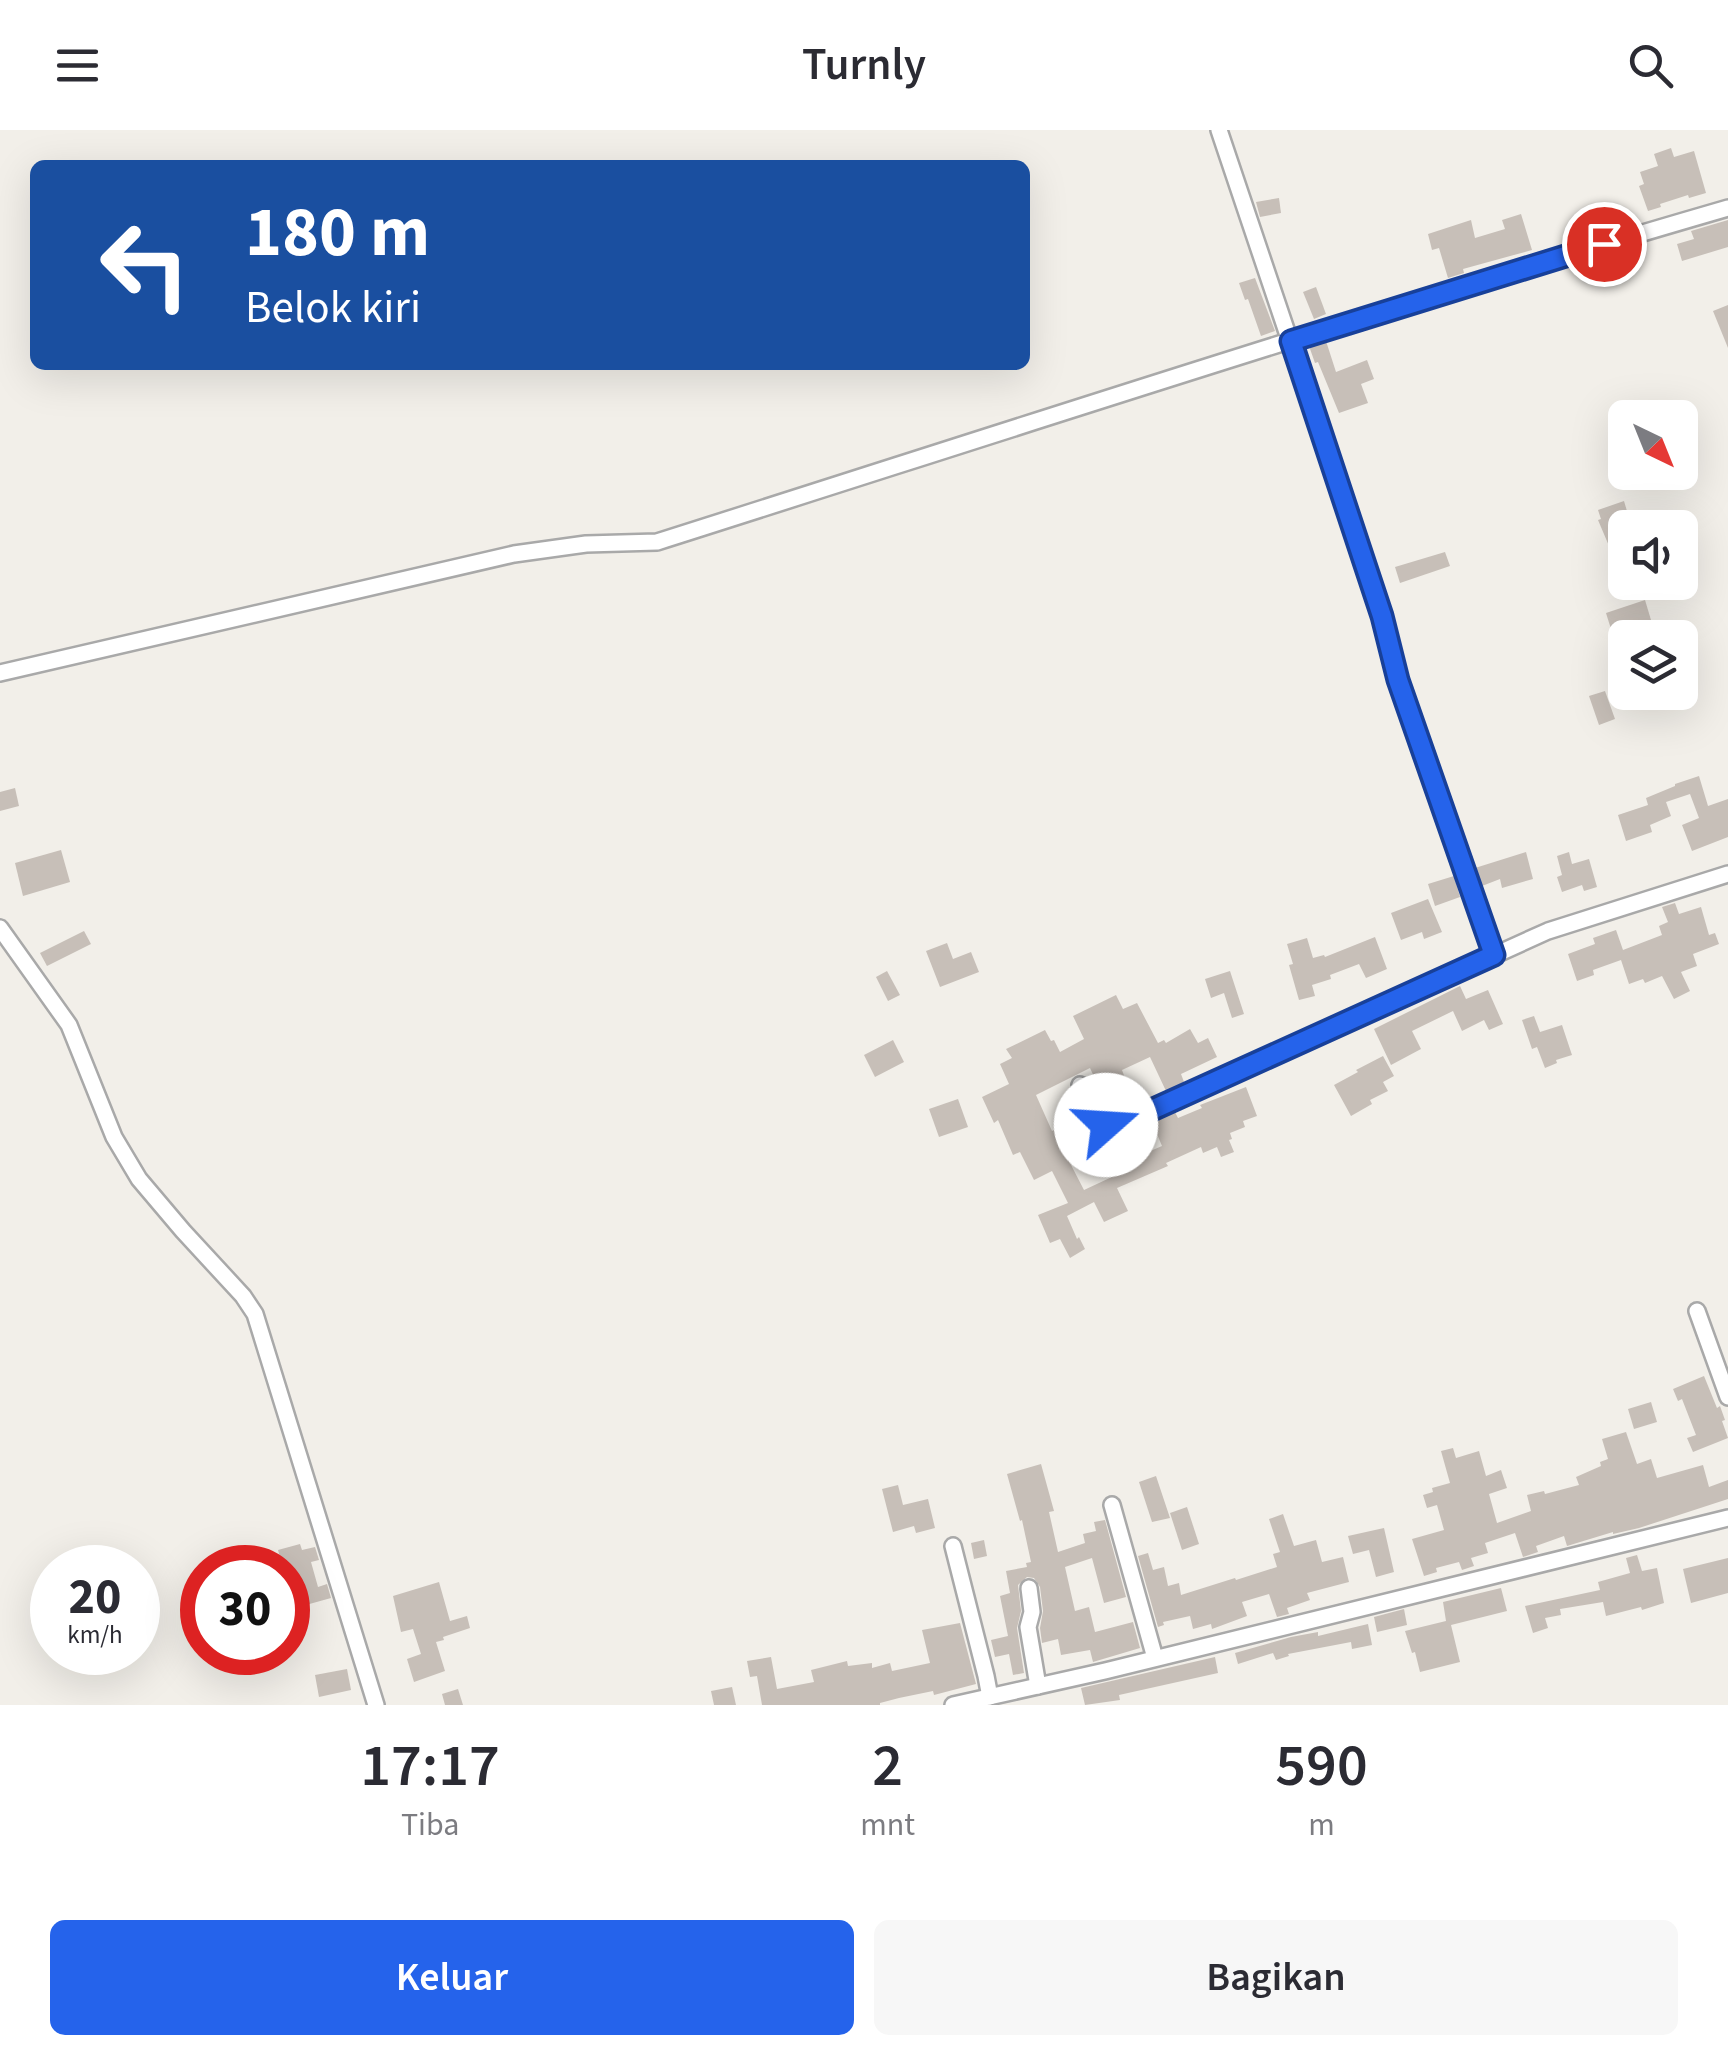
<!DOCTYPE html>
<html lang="id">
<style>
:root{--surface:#fff;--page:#f7f7f7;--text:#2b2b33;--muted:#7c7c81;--accent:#2563eb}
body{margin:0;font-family:"Source Sans 3",sans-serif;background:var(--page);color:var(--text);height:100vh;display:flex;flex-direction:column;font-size:38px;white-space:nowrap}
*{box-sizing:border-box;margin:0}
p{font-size:32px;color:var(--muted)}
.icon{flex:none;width:55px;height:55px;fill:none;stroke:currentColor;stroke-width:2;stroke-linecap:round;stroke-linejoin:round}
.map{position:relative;height:1575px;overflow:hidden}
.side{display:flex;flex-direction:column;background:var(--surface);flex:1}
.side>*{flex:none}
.banner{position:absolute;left:30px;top:30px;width:1000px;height:210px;border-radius:15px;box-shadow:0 10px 40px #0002;background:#1a4fa0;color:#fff;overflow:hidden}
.needle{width:65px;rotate:137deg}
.fabs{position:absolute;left:1608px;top:270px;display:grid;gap:20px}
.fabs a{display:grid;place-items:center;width:90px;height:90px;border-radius:15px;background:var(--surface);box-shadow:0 10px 40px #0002;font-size:50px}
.speed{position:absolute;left:30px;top:1415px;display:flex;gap:20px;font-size:50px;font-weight:700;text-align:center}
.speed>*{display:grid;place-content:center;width:130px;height:130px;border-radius:50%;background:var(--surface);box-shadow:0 10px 40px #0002;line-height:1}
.speed small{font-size:25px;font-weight:400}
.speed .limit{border:15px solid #d22;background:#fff;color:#111}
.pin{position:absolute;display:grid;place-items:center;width:85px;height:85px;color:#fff;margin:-42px;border:5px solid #fff;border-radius:50%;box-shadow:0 2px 10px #0007}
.me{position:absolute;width:110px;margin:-55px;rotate:71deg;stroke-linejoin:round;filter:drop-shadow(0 0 8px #0008)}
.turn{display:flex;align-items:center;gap:35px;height:210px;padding:0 50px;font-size:45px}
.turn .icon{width:130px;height:130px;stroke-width:2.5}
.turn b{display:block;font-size:70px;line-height:85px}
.eta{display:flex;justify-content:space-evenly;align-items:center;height:170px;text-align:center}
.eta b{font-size:60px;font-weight:600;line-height:70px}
.cta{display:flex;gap:20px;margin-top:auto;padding:20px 50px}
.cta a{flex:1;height:115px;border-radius:15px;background:var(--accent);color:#fff;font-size:40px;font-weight:600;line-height:115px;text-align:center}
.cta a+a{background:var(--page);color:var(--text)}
header{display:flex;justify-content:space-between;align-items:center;height:130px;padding:0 50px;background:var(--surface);font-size:45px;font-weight:600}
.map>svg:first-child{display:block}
.building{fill:#c7bfb8}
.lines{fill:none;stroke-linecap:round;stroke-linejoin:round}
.minor-casing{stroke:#a9a9a9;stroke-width:20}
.minor{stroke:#fff;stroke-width:15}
.route-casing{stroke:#184099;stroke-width:25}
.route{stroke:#2563eb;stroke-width:18}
</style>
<header><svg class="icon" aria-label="menu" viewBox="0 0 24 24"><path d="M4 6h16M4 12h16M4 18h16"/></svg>Turnly<svg class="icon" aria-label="search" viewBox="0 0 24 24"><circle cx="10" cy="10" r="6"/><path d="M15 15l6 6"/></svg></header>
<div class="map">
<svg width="1728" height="1575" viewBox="0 0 1728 1575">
<rect width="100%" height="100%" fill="#f2efe9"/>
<g class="building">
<path d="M1671 18 1674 27 1694 21 1706 63 1689 68 1688 65 1660 74 1661 77 1648 81 1639 56 1644 54 1640 42 1658 36 1654 24Z"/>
<path d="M1279 68 1281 83 1260 87 1256 72Z"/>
<path d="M1521 84 1532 120 1463 139 1464 143 1448 148 1439 118 1432 120 1428 104 1471 90 1475 108 1505 99 1502 90Z"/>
<path d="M1728 90V117L1682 131 1677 114 1694 109 1691 101Z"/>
<path d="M1255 148 1275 201 1261 206 1248 169 1245 170 1239 153Z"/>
<path d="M1316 157 1326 184 1314 189 1303 162Z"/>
<path d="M1728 175V218L1713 181Z"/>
<path d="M1326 211 1336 242 1367 230 1374 249 1361 254 1368 273 1339 283 1318 232 1315 233 1309 216Z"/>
<path d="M1624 371 1632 398H1625V417L1612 423 1598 390 1601 389 1598 380Z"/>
<path d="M1445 422 1450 436 1400 453 1395 437Z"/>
<path d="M1645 470 1654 500 1615 512 1606 483Z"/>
<path d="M1605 561 1615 589 1599 595 1589 566Z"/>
<path d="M1699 646 1708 676 1728 669V707L1692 721 1682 695 1699 688 1690 664 1666 672 1671 686 1650 695 1652 702 1626 711 1618 685 1648 675 1646 668 1675 656V654Z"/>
<path d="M15 658 19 676 0 681V662Z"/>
<path d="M61 720 70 752 23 766 15 733Z"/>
<path d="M1526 722 1533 749 1502 758 1500 749 1482 756 1475 738Z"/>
<path d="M1569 722 1572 734 1589 729 1597 757 1584 761 1582 755 1562 762 1557 747 1562 745 1557 726Z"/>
<path d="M1454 746 1460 767 1435 776 1428 754Z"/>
<path d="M1428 769 1442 802 1424 809 1422 802 1401 810 1391 783Z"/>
<path d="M1675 773 1679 784 1701 777 1709 805 1715 803 1719 814 1693 824 1697 836 1681 842 1690 861 1674 869 1662 846 1645 853 1643 849 1629 854 1621 830 1593 840 1594 845 1577 851 1568 824 1595 814 1593 808 1616 800 1623 820 1662 805 1659 796 1668 792 1662 777Z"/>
<path d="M84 801 91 814 47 836 40 823Z"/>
<path d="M1375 807 1387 839 1366 848 1359 834 1330 845 1331 849 1312 855 1315 866 1299 870 1289 835 1293 834 1287 814 1307 808 1313 828 1324 825 1325 827Z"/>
<path d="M947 813 953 829 971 822 979 842 940 857 926 821Z"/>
<path d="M887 841 900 865 888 871 876 847Z"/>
<path d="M1230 841 1244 884 1232 888 1224 863 1211 868 1205 849Z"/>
<path d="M1460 856 1466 869 1488 860 1503 894 1489 900 1484 890 1462 901 1453 881 1412 901 1421 919 1391 935 1374 899Z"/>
<path d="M1116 865 1123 879 1137 873 1158 913 1164 910 1166 913 1190 899 1198 913 1208 908 1217 927 1181 944 1184 952 1166 961 1150 927 1122 940 1135 975 1122 981 1113 957 1101 962 1090 938 1036 965 1052 1001 1077 991 1091 1023 1070 1033 1084 1060 1114 1046 1111 1038 1162 1016 1152 992 1175 982 1178 988 1202 978 1200 975 1246 957 1257 986 1243 991 1245 997 1230 1003 1232 1009 1229 1010 1234 1022 1221 1027 1217 1017 1203 1023 1201 1017 1166 1033 1168 1036 1117 1058 1128 1081 1104 1092 1094 1072 1067 1086 1077 1109 1079 1107 1085 1119 1070 1128 1060 1109 1050 1113 1038 1085 1068 1073 1052 1041 1034 1050 1020 1022 1013 1025 998 990 994 993 982 967 1009 954 1000 934 1012 928 1006 919 1045 900 1051 911 1054 910 1060 922 1084 909 1073 886Z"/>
<path d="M1534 886 1540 902 1562 895 1572 925 1556 930 1557 933 1545 938 1537 917 1532 919 1522 890Z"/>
<path d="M893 910 904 932 875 947 864 925Z"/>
<path d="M1383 926 1394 946 1383 952 1388 961 1370 970 1372 974 1351 986 1334 955 1358 942 1356 940Z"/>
<path d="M958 969 968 997 939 1007 929 979Z"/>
<path d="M1704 1246 1717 1278 1720 1276 1725 1290 1722 1291 1728 1308 1693 1322 1687 1308 1696 1305 1682 1269 1678 1271 1673 1259Z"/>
<path d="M1651 1272 1657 1292 1634 1299 1628 1279Z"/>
<path d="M1626 1302 1637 1334 1651 1329 1657 1348 1703 1335 1709 1357 1728 1350V1369L1639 1398 1613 1404V1402L1567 1416 1564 1406 1536 1416 1538 1422 1523 1427 1515 1403 1485 1413 1488 1423 1471 1428 1474 1436 1462 1440 1459 1432 1436 1438 1437 1442 1424 1446 1412 1409 1444 1400 1437 1375 1427 1378 1423 1365 1433 1362 1432 1358 1450 1353 1441 1321 1453 1318 1456 1328 1479 1321 1486 1346 1501 1340 1507 1358 1489 1364 1497 1393 1531 1381 1527 1365 1544 1361 1545 1364 1579 1355 1576 1347 1601 1336 1600 1332 1608 1329 1602 1309Z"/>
<path d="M1041 1334 1054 1381 1049 1382 1058 1422 1085 1413 1083 1404 1096 1401 1094 1392 1105 1390 1126 1467 1104 1473 1092 1428 1065 1437 1075 1481 1089 1477 1095 1502 1133 1492 1140 1518 1093 1532 1090 1520 1061 1525 1058 1509 1042 1513 1040 1498 1043 1481 1040 1457 1034 1448 1027 1447 1018 1455 1021 1481 1017 1498 1024 1543 1013 1545 1009 1524 995 1527 991 1510 1008 1506 1000 1466 1010 1463 1006 1441 1027 1437 1026 1433 1031 1432 1022 1390 1020 1391 1007 1344Z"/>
<path d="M1156 1346 1170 1388 1152 1392 1139 1352Z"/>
<path d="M898 1355 903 1375 928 1369 935 1398 916 1403 914 1396 893 1402 882 1359Z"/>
<path d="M1187 1377 1199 1414 1182 1420 1170 1383Z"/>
<path d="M1283 1384 1294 1416 1316 1410 1322 1432 1343 1427 1349 1452 1307 1463 1310 1470 1287 1478 1289 1484 1277 1487 1269 1464 1242 1472 1247 1486 1212 1499 1211 1494 1193 1499 1190 1486 1163 1492 1164 1495 1158 1497 1138 1426 1148 1423 1153 1440 1164 1437 1168 1456 1179 1453 1181 1465 1235 1448 1236 1450 1277 1437 1273 1424 1280 1422 1269 1389Z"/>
<path d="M1384 1398 1394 1442 1376 1447 1369 1420 1353 1424 1348 1406Z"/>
<path d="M984 1410 987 1426 974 1429 971 1413Z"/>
<path d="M300 1414 302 1420 315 1417 319 1430 311 1432 318 1457 327 1454 331 1468 288 1480V1438H283L278 1420Z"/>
<path d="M1637 1425 1642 1441 1657 1438 1664 1473 1642 1480 1641 1477 1606 1486 1603 1472 1560 1479 1561 1485 1545 1488 1548 1498 1533 1503 1525 1476 1600 1460 1598 1452 1630 1443 1626 1428Z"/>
<path d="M1728 1428V1463L1691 1473 1683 1439Z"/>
<path d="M439 1452 450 1491 467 1486 470 1498 443 1507 444 1510 436 1512 445 1541 414 1552 407 1529 421 1524 413 1499 401 1502 393 1466Z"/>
<path d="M1501 1458 1507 1481 1451 1495 1460 1532 1420 1542 1415 1522 1412 1523 1405 1501 1446 1491 1443 1472Z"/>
<path d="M1404 1479 1407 1495 1377 1502 1374 1487Z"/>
<path d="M960 1493 976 1554 934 1565 933 1561 899 1568 880 1573V1575H762L757 1546 750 1547 747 1531 771 1527 777 1559 814 1552 811 1540 847 1531 848 1536 872 1533V1538L890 1533 892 1541 930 1533 922 1500Z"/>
<path d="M1368 1494 1372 1515 1352 1519 1351 1512 1288 1524 1289 1526 1276 1530 1273 1523 1238 1534 1235 1523 1291 1507 1318 1502V1506Z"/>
<path d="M1215 1527 1218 1543 1119 1565 1120 1570 1085 1575 1081 1558Z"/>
<path d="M347 1539 351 1560 319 1567 315 1545Z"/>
<path d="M732 1557 736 1575H714L711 1561Z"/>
<path d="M458 1559 463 1575H445L442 1564Z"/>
</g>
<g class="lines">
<g class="minor-casing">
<g id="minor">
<path d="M1219 0 1382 485 1398 551 1494 825"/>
<path d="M0 543 514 424 586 414 657 412C1013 299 1369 182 1728 78"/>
<path d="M0 798 69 895 114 1007 139 1049 183 1101 243 1166 255 1184 376 1575"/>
<path d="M1080 955 1102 991 1108 995 1123 993 1548 801 1728 744"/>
<path d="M1697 1181 1728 1267"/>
<path d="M1112 1375 1155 1528"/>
<path d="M953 1416 986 1546 990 1567"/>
<path d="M1029 1458 1032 1482 1028 1497 1038 1556"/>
<path d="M953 1575 1105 1541 1728 1388"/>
</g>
</g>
<use href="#minor" class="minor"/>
</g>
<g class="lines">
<g class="route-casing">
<path id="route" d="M1106 995 1123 993 1494 825 1398 550 1382 486 1291 211 1604 114"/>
</g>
<use href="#route" class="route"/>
</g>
</svg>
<div class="fabs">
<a><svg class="needle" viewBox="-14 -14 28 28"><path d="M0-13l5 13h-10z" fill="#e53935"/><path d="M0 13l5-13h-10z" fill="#7c7c81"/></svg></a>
<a><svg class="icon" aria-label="sound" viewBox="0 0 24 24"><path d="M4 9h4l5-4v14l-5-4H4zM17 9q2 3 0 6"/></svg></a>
<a><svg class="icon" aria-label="layers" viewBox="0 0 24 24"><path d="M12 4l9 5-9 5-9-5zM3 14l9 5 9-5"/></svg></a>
</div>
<div class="speed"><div>20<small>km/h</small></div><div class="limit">30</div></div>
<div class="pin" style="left:1604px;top:114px;background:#d93025"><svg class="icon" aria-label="arrive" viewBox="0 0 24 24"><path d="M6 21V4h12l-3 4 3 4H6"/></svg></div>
<svg class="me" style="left:1106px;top:995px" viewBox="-20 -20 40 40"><circle r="19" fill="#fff"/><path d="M0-13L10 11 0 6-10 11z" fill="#2563eb"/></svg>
<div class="banner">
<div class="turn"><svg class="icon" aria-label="left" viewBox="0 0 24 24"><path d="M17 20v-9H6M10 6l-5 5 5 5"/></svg><div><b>180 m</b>Belok kiri</div></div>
</div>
</div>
<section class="side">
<div class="eta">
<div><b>17:17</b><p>Tiba</p></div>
<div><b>2</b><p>mnt</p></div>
<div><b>590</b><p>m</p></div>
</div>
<div class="cta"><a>Keluar</a><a>Bagikan</a></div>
</section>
